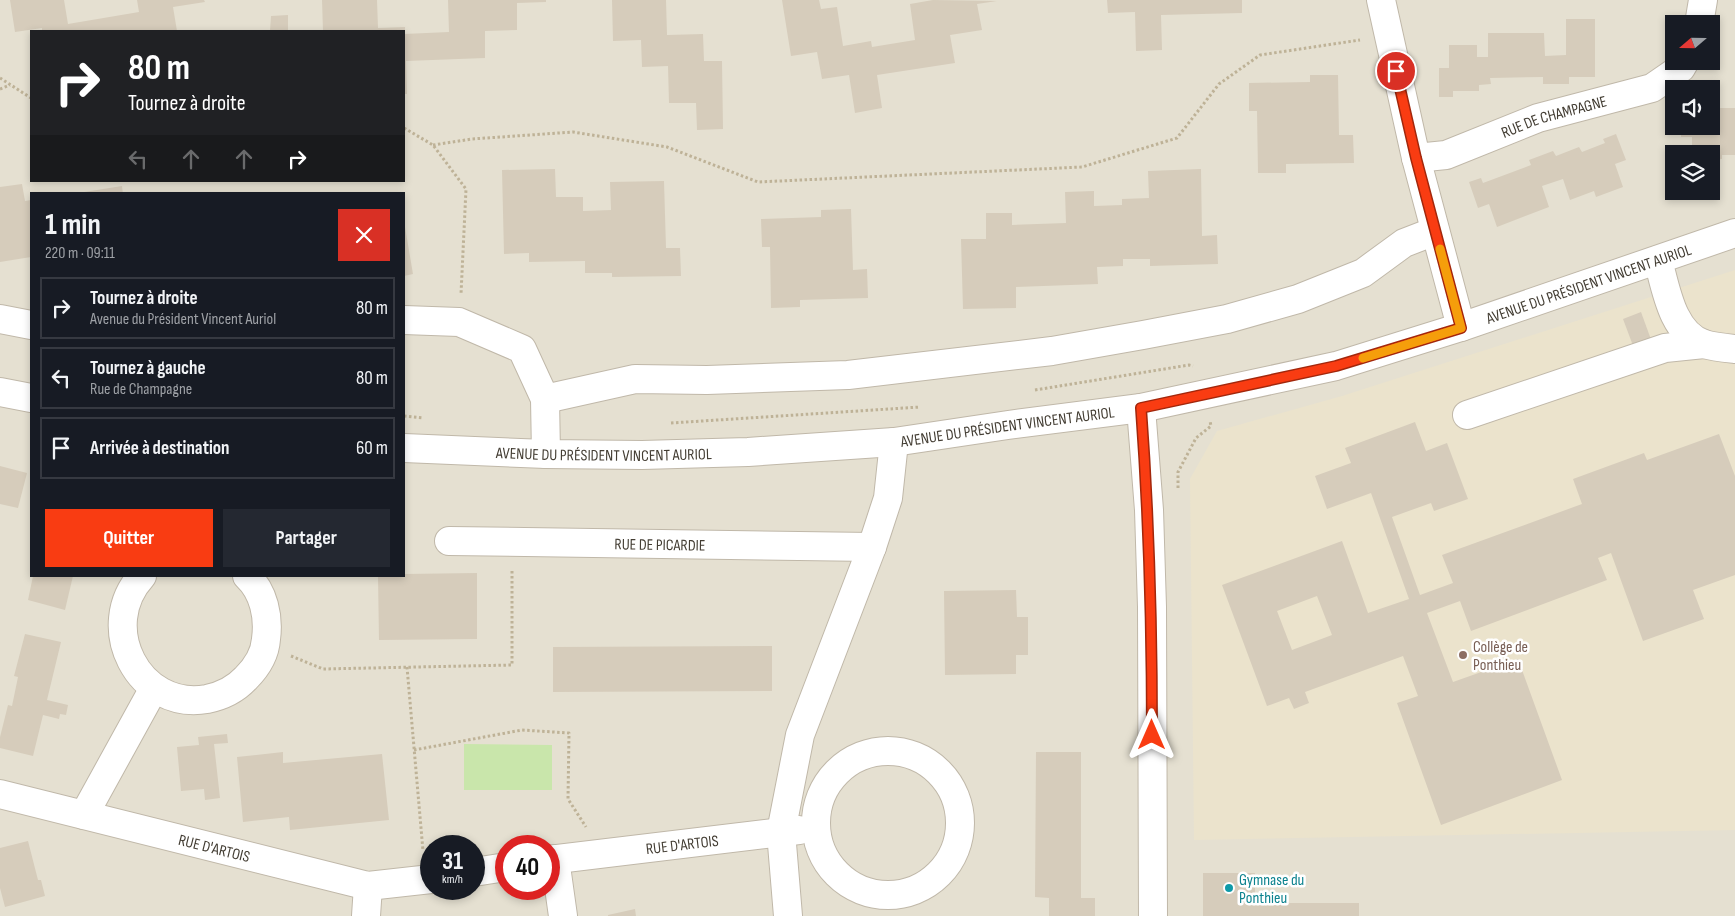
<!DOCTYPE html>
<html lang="fr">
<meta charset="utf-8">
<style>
:root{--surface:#171b24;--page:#242831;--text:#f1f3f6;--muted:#9ea1a6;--line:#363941;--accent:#f93c12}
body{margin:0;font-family:"Sofia Sans Condensed",sans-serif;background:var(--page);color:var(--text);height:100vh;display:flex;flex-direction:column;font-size:19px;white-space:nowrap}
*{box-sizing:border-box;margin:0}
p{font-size:16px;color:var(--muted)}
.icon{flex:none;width:28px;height:28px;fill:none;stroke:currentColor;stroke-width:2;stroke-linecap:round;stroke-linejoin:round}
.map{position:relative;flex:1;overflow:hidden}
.side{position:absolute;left:30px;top:192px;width:375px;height:385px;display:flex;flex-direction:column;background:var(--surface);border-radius:0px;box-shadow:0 2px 8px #0003}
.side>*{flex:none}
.hud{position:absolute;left:30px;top:30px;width:375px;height:152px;border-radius:0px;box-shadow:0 2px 8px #0003;background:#202124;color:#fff;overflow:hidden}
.needle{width:32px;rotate:250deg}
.buttons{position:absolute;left:1665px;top:15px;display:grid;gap:10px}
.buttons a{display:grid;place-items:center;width:55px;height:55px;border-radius:0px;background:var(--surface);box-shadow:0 2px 8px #0003;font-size:25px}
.speed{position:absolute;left:420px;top:835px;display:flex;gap:10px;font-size:25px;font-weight:700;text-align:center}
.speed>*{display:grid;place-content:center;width:65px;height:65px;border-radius:50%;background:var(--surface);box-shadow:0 2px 8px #0003;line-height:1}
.speed small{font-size:12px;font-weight:400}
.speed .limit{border:8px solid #d22;background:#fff;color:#111}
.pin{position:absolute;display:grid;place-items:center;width:42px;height:42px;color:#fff;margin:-21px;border:2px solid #fff;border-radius:50%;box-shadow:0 1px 5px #0007}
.me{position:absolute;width:55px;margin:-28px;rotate:0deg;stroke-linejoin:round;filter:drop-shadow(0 0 4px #0008)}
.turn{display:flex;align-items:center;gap:18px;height:105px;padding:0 15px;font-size:22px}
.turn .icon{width:65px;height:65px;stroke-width:2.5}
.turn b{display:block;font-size:35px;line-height:42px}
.lanes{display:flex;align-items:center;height:48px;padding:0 15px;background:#0003;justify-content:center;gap:25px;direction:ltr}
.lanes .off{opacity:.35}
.round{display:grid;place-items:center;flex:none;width:52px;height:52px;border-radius:0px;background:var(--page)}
.summary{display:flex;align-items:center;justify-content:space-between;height:85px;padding:0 15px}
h1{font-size:30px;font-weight:700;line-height:38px}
.primary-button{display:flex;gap:10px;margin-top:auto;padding:10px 15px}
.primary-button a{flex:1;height:58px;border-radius:0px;background:var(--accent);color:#fff;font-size:20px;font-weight:700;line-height:58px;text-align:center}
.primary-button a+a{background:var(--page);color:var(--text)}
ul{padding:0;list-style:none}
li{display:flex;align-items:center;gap:15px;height:62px;margin:0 10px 8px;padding:0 5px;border:2px solid var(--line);border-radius:0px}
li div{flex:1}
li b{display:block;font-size:19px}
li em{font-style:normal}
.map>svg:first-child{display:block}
.residential{fill:#e5e0d1;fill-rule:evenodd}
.education{fill:#ebe3cc}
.green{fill:#c9e6ab}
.building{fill:#d6ccbb;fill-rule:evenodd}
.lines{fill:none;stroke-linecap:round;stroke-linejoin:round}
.minor-casing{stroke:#c0b8a9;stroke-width:30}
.path{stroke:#beb297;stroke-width:3;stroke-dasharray:2.5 2.5;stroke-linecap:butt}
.minor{stroke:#fff;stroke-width:28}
.route-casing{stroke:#a2270c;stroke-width:12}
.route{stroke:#f93c12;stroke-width:9}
.slow{stroke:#f59e0b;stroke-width:9}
.education-dot{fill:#8d6e63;stroke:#fff;stroke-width:2}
.culture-dot{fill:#0f9aa8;stroke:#fff;stroke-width:2}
.labels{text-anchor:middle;stroke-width:5;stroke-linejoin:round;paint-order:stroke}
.street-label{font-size:16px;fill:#433d33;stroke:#fff}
.education-label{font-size:16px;fill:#785e54;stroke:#fff;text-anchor:start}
.culture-label{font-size:16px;fill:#0d838f;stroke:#fff;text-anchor:start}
</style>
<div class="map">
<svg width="1735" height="916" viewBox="0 0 1735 916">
<rect width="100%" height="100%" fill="#f1ede3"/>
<path class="residential" d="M0 0H1735V916H0ZM1674 24H1711V61H1674ZM31 31H404V181H31ZM1674 89H1711V126H1674ZM1674 154H1711V191H1674ZM31 194H404V576H31ZM431 846H474V889H431ZM506 846H549V889H506Z"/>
<path class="education" d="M1735 270V830L1194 840 1190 479 1217 431 1342 396Z"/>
<path class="green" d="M464 744 552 745V790H464Z"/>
<g class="building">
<path d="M10 0H64L68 24 139 12 137 0H204L205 2 173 7 177 31H42V28L15 32Z"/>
<path d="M322 0H377L378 28 405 27V31H323Z"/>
<path d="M448 0H546V2L517 3V30L485 31V58L406 61 407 94H404V34L449 32Z"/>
<path d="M612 0H666L667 35 703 34 704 61H722L723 129 697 130 696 103H669L668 66 642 67 641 40 613 41Z"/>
<path d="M782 0H819L821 9 837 7 843 46 871 41 872 47 915 40 910 4 933 0 997 1 977 4 982 30 950 35 955 63 877 75 882 108 855 113 849 75 822 79 817 52 791 56Z"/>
<path d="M1107 0H1242V13L1161 15 1162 50 1136 51 1135 12 1108 13Z"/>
<path d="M288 15V31H270L271 16Z"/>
<path d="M1566 19H1595V77H1569V84H1543V77L1490 78 1491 84 1479 85V91H1453V97H1439V68H1449V45H1477V57H1488V33H1544L1545 56 1566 55Z"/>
<path d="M1310 75H1338L1339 135H1353L1354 163 1286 164V173H1258L1257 111H1249V83L1310 82Z"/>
<path d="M1720 108H1735V155H1722V159L1711 160V154H1692V137H1681V126H1711V113H1719Z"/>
<path d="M1616 134 1626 160 1615 164 1623 187 1596 197 1594 191 1570 200 1563 179 1542 186 1549 207 1497 227 1489 204 1478 208 1469 182 1481 178 1483 183 1531 165 1529 160 1553 151 1556 156 1579 147 1582 152 1605 143 1603 139Z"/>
<path d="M555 169 556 197H583V211L611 210 610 182 664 181 666 248H680L681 276 612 277V273H585V261L529 262V253L504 254 502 170Z"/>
<path d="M1201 169 1202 236 1217 235 1218 264 1150 266V259H1123V266L1097 267 1098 284 1016 287V308L963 309 961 239H986V213H1012V225L1066 223 1065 192 1094 191V206L1122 205V199L1149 198 1148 171Z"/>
<path d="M22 184 25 201 31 200V257L0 262V187Z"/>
<path d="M122 186 123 194H78V193Z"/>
<path d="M851 209 853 270 867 269 868 298 800 300V307L771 308 770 247H762L761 219 821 217V210Z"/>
<path d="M404 221 413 274 404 276Z"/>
<path d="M1641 312 1653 345 1635 351 1623 319Z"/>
<path d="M1415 422 1426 451 1447 443 1468 499 1434 511 1431 503 1392 517 1420 595 1453 583 1442 555 1582 504 1573 479 1644 453 1647 460 1719 434 1735 476V575L1693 590 1704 619 1643 641 1611 553 1598 558 1607 580 1471 631 1460 601 1427 613 1453 682 1518 659 1562 780 1441 825 1397 703 1418 696 1403 656 1305 692 1309 703 1294 709 1289 698 1267 706 1222 585 1342 541 1368 613 1409 599 1371 493 1327 509 1315 476 1351 463 1345 448ZM1317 596 1332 635 1292 650 1277 611Z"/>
<path d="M0 466 27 473 18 508 0 504Z"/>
<path d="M477 573V639L379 640 378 576H404V574Z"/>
<path d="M33 576H73L65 610 28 600Z"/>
<path d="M1016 590 1017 617H1028V655H1016V674L945 675 944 591Z"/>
<path d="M25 634 61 642 47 700 68 705 66 715 60 714 59 719 43 715 33 756 0 748V737L8 705 12 706 18 677 14 676Z"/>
<path d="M772 646V691L553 692V647Z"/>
<path d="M227 734 228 743 214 744 220 798 205 800 204 789 181 791 177 747 199 745 198 737Z"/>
<path d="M283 752V763L382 754 389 820 290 830 289 817 243 822 237 757Z"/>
<path d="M1036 752H1081V898H1095V916H1049V898L1035 897Z"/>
<path d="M28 841 38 880H41L45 896 5 907 0 888V848Z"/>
<path d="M1203 873H1255V903H1359V916H1203Z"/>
<path d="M635 909 636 916H608V915Z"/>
</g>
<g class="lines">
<g class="minor-casing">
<g id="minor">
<path d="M1381 0 1416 158 1461 327"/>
<path d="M1699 24 1703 0"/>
<path id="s1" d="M1416 158 1446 155 1538 118 1652 88 1681 68 1685 61"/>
<path d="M1658 260C1666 289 1672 333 1704 344 1714 347 1725 348 1735 349"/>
<path d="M0 319 31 325"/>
<path d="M404 320 459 322 522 349 545 399 546 454"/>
<path d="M0 392 31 398"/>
<path d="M545 399 635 379 707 380 848 375 1052 351 1143 335 1227 319 1298 299 1363 273 1404 243 1435 231"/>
<path d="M1141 408 1149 510 1152 607 1153 916"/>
<path d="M1467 415 1665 348 1704 344"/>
<path id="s2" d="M404 448 546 454 642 455 748 452 894 442 1008 425 1141 408 1336 366 1461 327 1735 233"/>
<path id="s3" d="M449 541 872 547"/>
<path d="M142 576C96 626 138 711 207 699 222 696 235 690 246 678 257 667 265 654 266 639 269 617 264 592 247 576"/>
<circle cx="888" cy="823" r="72"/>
<path id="s4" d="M0 794 368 886 431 879"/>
<path d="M84 815 154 688"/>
<path d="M555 859 563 916"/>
<path id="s5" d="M549 860 799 830"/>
<path d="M474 872 506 867"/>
<path d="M366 916 368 886"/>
<path d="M788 916 781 832 800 735 872 547 888 498 894 442"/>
</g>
</g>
<g class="path">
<path d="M0 78 31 98"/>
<path d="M0 89 10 85"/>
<path d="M404 128 433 145 466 189 461 294"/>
<path d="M433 145 472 139 573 132 667 147 758 182 1082 167 1177 138 1219 84 1260 55 1360 40"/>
<path d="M1035 390 1189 365 1193 366"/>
<path d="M404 416 423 418"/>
<path d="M671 423 920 407"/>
<path d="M1178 488V472L1196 438 1211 426 1210 421"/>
<path d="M291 656 323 669 512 665V570"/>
<path d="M407 667 423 851"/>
<path d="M414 750 522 730 569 733 568 799 586 827"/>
</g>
<use href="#minor" class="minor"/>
</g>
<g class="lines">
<g class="route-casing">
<path id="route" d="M1152 735C1152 626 1149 517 1141 408L1336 366 1461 328 1416 158 1396 71"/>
</g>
<use href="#route" class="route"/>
<path class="slow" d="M1363 358 1461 328 1440 249"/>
</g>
<circle class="education-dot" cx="1463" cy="655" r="5"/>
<circle class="culture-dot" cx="1229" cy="888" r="5"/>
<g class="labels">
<g class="street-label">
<text dy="6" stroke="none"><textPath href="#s1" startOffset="145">RUE DE CHAMPAGNE</textPath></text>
<text dy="6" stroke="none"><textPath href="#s2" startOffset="1205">AVENUE DU PRÉSIDENT VINCENT AURIOL</textPath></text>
<text dy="6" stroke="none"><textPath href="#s2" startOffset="605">AVENUE DU PRÉSIDENT VINCENT AURIOL</textPath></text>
<text dy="6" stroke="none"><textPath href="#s2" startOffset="200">AVENUE DU PRÉSIDENT VINCENT AURIOL</textPath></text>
<text dy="6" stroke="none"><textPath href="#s3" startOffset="211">RUE DE PICARDIE</textPath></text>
<text dy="6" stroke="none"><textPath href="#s5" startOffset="134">RUE D'ARTOIS</textPath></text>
<text dy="6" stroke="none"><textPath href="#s4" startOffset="221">RUE D'ARTOIS</textPath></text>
</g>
<g class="education-label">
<text x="1473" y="652">Collège de<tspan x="1473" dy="18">Ponthieu</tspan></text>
</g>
<g class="culture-label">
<text x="1239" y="885">Gymnase du<tspan x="1239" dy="18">Ponthieu</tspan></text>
</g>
</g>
</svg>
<div class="buttons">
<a><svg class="needle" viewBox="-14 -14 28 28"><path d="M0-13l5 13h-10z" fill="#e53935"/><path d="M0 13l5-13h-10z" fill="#9ea1a6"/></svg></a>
<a><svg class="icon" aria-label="sound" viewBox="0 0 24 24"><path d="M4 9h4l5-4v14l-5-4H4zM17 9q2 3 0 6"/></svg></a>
<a><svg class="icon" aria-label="layers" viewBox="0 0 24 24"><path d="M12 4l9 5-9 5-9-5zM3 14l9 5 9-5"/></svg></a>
</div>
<div class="speed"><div>31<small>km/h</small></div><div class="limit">40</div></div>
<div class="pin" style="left:1396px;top:71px;background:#d93025"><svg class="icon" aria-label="arrive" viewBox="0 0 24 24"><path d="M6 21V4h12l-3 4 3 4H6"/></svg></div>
<svg class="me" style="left:1152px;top:735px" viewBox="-20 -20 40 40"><path d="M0-17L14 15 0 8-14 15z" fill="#f93c12" stroke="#fff" stroke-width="4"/></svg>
<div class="hud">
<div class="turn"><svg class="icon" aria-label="right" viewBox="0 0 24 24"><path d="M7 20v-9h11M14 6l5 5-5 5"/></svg><div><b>80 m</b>Tournez à droite</div></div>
<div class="lanes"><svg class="icon off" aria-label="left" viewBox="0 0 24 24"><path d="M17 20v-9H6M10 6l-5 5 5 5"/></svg><svg class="icon off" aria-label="ahead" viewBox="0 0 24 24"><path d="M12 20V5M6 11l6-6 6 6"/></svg><svg class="icon off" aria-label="ahead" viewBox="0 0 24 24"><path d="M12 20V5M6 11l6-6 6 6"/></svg><svg class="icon" aria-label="right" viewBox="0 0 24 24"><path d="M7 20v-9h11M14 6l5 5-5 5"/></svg></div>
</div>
<section class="side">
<div class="summary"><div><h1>1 min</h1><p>220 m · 09:11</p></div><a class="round" style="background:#d93025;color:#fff"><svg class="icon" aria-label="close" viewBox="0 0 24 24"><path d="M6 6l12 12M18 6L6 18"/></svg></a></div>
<ul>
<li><svg class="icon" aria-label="right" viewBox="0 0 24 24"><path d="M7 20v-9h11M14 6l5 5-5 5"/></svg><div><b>Tournez à droite</b><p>Avenue du Président Vincent Auriol</p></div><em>80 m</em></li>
<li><svg class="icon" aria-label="left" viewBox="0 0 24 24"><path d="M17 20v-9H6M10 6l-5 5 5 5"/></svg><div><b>Tournez à gauche</b><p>Rue de Champagne</p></div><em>80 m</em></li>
<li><svg class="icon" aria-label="arrive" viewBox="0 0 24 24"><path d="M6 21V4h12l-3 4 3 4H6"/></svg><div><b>Arrivée à destination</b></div><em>60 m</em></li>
</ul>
<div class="primary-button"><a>Quitter</a><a>Partager</a></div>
</section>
</div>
